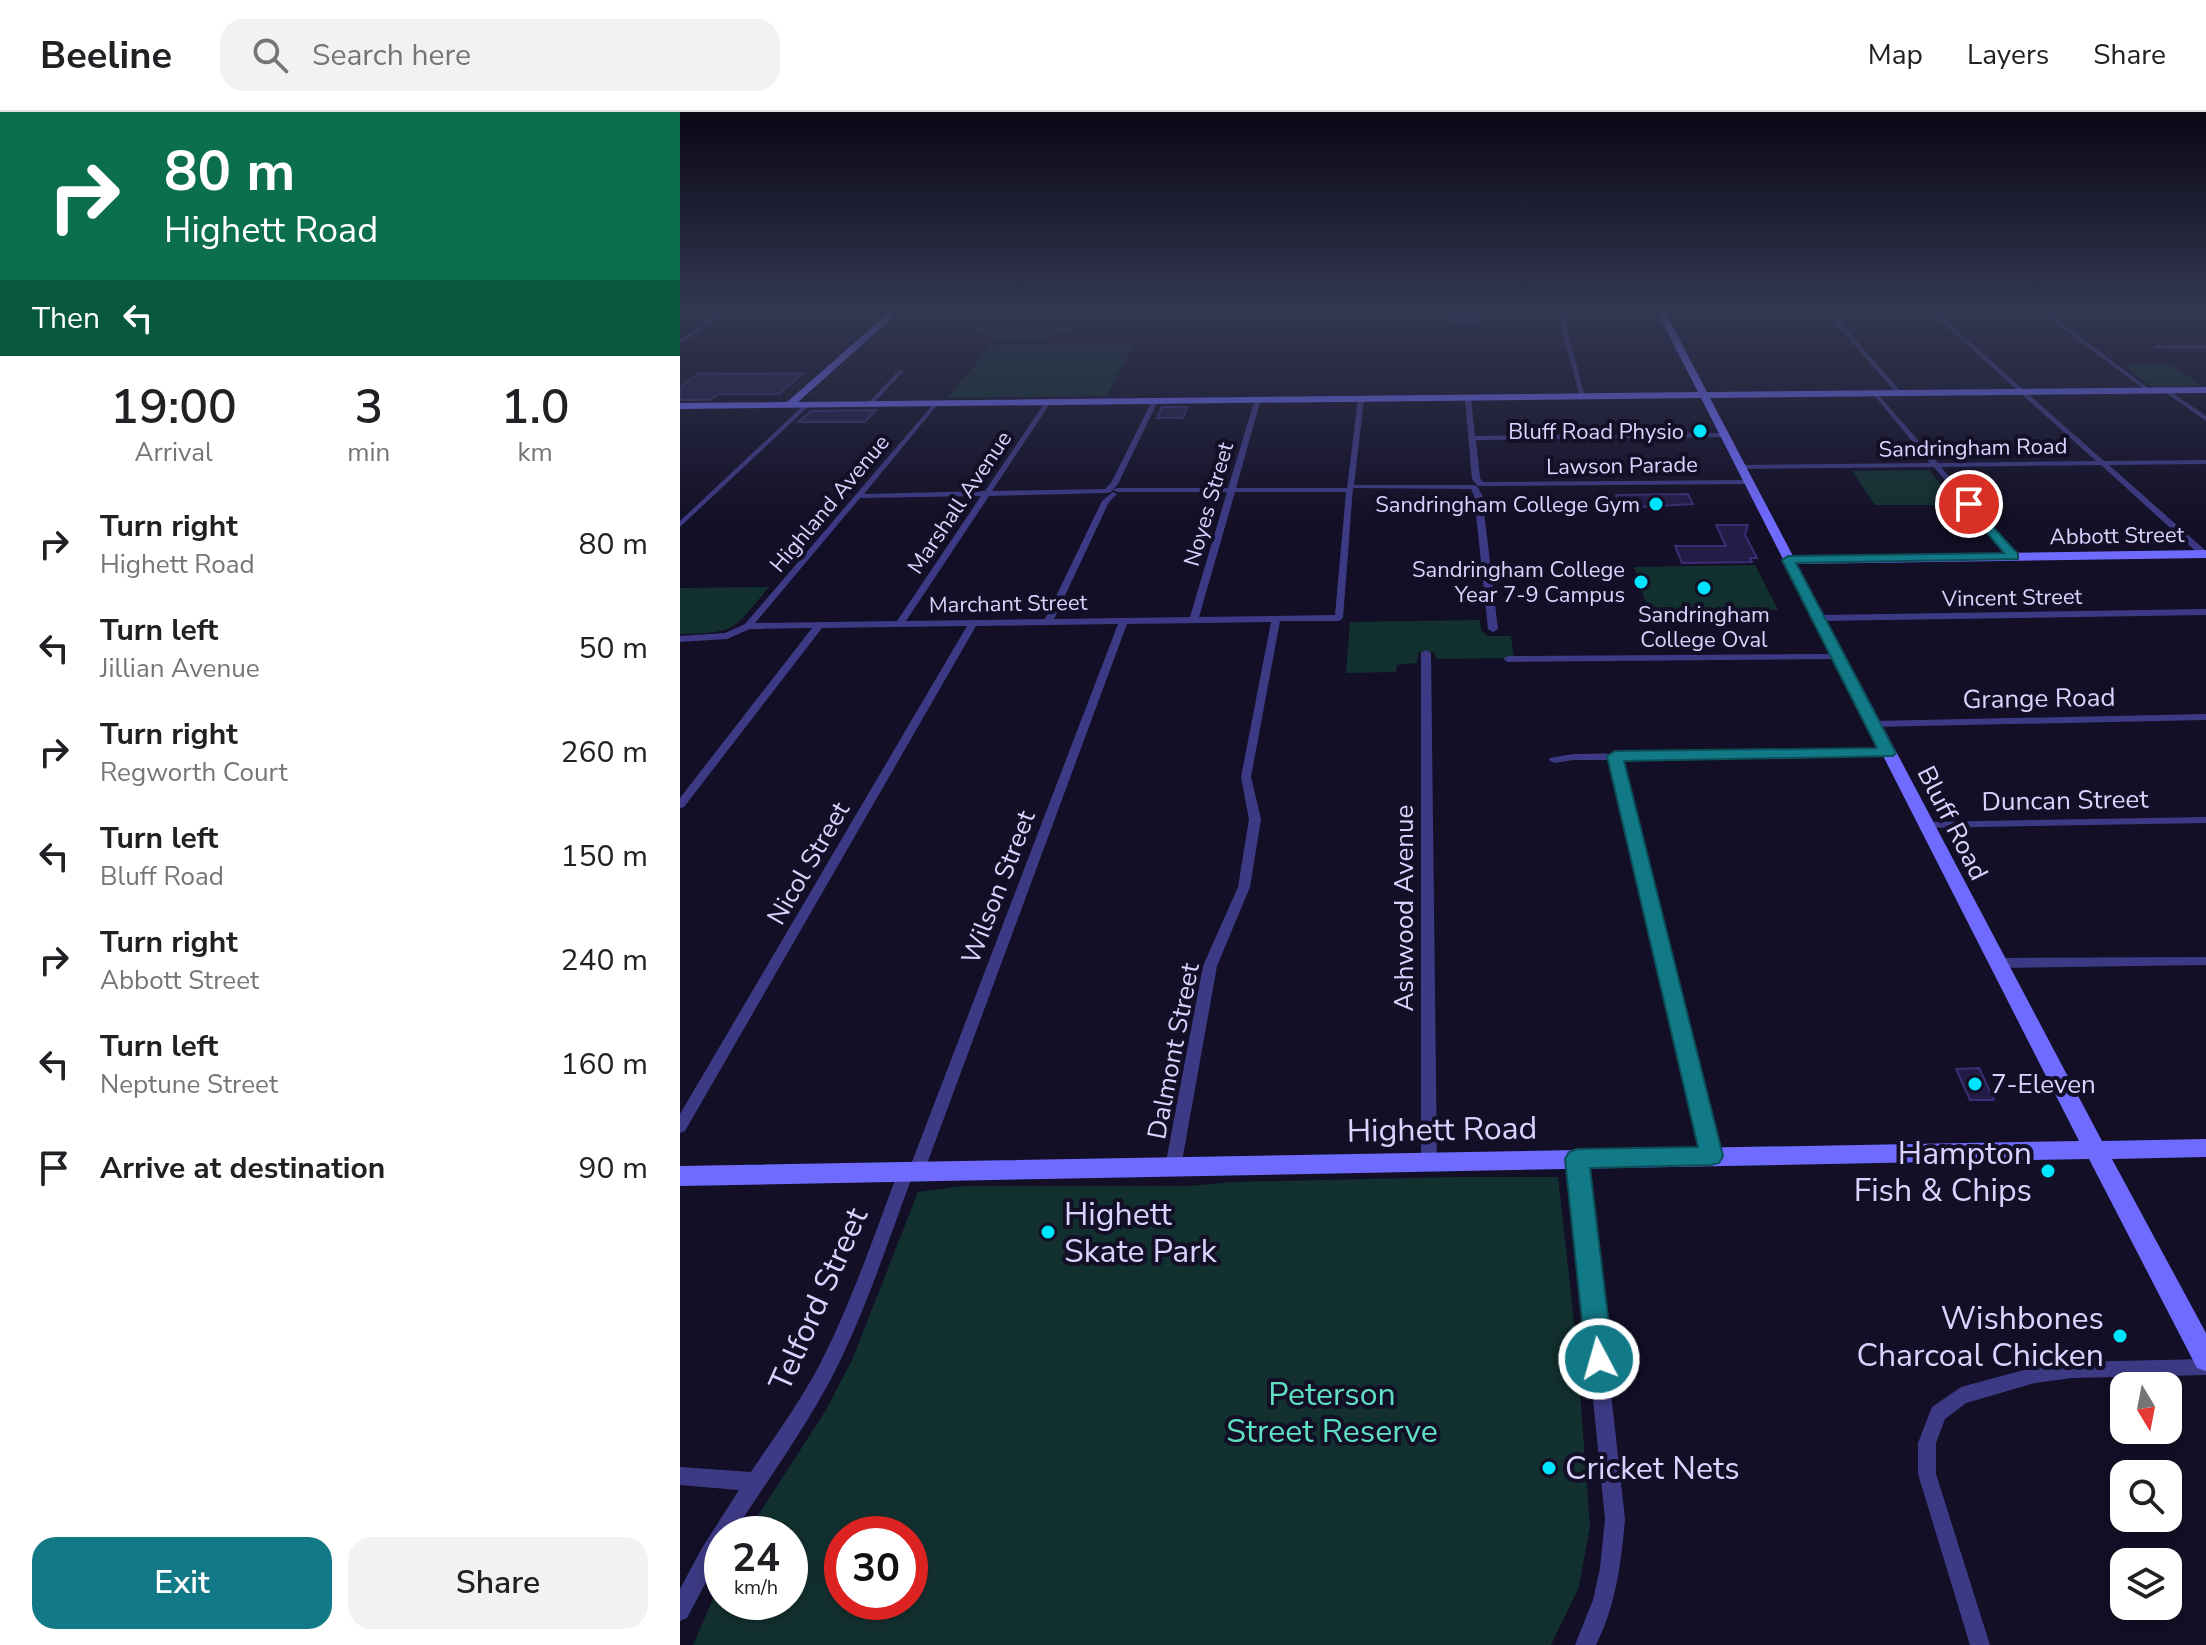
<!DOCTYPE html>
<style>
:root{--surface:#fff;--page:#f2f2f2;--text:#202124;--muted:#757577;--line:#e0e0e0;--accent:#127987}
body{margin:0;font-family:"Nunito Sans",sans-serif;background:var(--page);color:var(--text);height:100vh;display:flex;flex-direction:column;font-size:30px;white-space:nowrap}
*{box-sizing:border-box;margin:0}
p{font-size:26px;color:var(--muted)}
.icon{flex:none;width:44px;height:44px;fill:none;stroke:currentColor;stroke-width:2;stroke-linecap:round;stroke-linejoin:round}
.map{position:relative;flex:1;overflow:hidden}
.drawer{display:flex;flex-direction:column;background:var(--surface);width:680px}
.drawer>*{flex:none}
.guide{background:#0b6e4f;color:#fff;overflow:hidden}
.needle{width:52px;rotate:170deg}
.tools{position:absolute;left:1430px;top:1260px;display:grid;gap:16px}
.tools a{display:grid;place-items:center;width:72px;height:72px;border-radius:16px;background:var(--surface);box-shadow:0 4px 12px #0003;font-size:40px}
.speed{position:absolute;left:24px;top:1404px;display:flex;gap:16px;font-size:40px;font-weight:700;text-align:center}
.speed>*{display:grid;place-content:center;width:104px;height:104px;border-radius:50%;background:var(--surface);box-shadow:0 4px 12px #0003;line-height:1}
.speed small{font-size:20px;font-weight:400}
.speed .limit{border:12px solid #d22;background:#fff;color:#111}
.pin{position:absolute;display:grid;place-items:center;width:68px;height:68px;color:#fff;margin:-34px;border:4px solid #fff;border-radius:50%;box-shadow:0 2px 8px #0007}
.me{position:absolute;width:88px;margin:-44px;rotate:354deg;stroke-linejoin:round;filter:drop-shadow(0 0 6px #0008)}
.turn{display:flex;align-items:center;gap:28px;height:168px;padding:0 32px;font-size:36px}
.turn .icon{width:104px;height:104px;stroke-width:2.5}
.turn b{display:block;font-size:56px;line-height:68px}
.then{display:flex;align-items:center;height:76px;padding:0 32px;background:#0003;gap:16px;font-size:30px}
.eta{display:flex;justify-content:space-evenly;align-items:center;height:136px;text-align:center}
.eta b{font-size:48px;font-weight:600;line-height:56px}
.primary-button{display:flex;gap:16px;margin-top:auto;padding:16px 32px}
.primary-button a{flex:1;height:92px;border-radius:24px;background:var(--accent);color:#fff;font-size:32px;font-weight:600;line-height:92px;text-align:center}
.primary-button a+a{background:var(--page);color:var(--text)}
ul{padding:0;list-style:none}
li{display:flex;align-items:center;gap:24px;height:104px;padding:0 32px}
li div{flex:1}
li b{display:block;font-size:30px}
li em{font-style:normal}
header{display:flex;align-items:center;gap:48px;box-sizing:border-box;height:112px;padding:0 40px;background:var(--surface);border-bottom:2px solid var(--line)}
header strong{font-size:38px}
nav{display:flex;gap:44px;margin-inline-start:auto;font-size:28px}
.search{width:560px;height:72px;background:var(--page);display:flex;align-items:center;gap:20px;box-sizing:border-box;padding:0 28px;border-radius:24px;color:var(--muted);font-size:30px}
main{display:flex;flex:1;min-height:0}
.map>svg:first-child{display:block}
.green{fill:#12302f;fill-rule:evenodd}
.building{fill:#241b47;stroke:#3b2d73;stroke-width:2}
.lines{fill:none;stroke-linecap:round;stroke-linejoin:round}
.street{fill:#3d3a85;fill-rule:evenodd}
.secondary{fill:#6f6bff;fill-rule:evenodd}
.route{fill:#127987;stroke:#0c4f58;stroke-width:2}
.poi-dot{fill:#00e5ff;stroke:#130f26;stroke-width:3}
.labels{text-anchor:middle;stroke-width:8;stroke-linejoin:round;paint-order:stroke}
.far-poi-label{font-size:22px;fill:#d9d4ff;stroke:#130f26;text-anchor:end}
.far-street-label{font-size:22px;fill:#d9d4ff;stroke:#130f26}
.street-label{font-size:26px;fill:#d9d4ff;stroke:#130f26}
.poi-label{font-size:26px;fill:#d9d4ff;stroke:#130f26;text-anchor:start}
.near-street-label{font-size:32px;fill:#d9d4ff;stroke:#130f26}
.near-poi-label{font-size:32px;fill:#d9d4ff;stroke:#130f26;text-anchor:end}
.near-park-label{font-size:32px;fill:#5fe0c0;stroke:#130f26}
</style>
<header>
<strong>Beeline</strong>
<div class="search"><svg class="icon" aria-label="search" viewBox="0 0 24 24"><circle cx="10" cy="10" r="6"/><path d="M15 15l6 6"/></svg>Search here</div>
<nav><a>Map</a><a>Layers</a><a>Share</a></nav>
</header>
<main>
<section class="drawer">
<div class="guide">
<div class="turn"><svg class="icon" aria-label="right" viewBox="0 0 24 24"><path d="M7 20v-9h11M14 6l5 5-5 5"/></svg><div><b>80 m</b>Highett Road</div></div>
<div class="then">Then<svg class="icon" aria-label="left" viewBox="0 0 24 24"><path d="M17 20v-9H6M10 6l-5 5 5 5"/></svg></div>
</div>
<div class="eta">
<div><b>19:00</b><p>Arrival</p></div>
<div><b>3</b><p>min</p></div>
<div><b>1.0</b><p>km</p></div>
</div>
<ul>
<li><svg class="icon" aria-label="right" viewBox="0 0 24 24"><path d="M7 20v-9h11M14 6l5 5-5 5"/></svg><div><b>Turn right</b><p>Highett Road</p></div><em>80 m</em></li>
<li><svg class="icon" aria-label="left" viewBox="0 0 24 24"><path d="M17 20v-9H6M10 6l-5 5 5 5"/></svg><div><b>Turn left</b><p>Jillian Avenue</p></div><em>50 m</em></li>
<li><svg class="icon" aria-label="right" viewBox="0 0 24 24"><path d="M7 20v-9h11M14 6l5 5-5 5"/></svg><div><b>Turn right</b><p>Regworth Court</p></div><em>260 m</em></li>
<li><svg class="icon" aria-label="left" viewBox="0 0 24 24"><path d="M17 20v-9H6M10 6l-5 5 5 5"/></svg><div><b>Turn left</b><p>Bluff Road</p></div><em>150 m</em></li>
<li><svg class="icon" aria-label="right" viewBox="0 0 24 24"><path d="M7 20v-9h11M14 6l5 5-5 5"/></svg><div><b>Turn right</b><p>Abbott Street</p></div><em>240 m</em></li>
<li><svg class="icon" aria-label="left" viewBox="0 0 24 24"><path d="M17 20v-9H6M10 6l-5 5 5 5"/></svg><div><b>Turn left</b><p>Neptune Street</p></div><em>160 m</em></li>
<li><svg class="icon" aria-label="arrive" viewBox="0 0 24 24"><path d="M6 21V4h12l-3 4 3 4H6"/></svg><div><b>Arrive at destination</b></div><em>90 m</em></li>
</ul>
<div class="primary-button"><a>Exit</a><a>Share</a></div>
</section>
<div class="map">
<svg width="1526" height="1533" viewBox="0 0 1526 1533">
<rect width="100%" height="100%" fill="#130f26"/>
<g class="green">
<path d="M325 196H372L388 201 405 202 398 210 400 215C391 216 384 221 375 223 352 231 312 233 293 214L294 209 301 203Z"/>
<path d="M312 233 447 232 454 233 426 284 267 286Z"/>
<path d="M1443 253H1491L1522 274 1472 275Z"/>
<path d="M1249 358 1277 393H1195L1172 359Z"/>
<path d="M1075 453 1098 498 969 500 954 455Z"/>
<path d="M89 475C53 518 58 521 0 522V476Z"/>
<path d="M800 508 801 518 807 524H831L834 546 756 547 754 540 738 541 737 551 717 553 716 560 666 561 670 510Z"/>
<path d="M775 1065H878L896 1227 910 1414 899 1475 871 1533H13L42 1466V1490H110V1422H66L146 1298 172 1248 238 1080 283 1074H509L553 1070ZM162 1422H230V1490H162Z"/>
</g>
<g class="building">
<path d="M801 196 803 210H771L768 197Z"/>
<path d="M19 261 59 262 123 261 99 282H38L30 288H0V275Z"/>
<path d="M482 295H507L503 306H477Z"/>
<path d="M196 298 185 310H118L131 299Z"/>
<path d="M1008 382 1013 392 959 395 940 394 936 383Z"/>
<path d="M1036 413H1068L1065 423 1077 446H1070L1072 450 1002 451 995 434H1046Z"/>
<path d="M1299 956 1314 988H1290L1276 957Z"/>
</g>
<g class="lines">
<g class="street">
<path d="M46 196H53L0 232V227Z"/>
<path d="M876 196H882L905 286 900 285Z"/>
<path d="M1142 196H1148L1221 280V282H1217Z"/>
<path d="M1246 196H1526V199H1366L1471 278 1472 279 1469 281 1359 199 1256 200 1424 349 1526 348V352L1429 353 1526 439V444H1521L1421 353 1261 355 1336 443V447H1330L1254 355 1057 357V353H1060L1250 351 1194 283 1193 282 1196 280 1258 351 1416 349Z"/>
<path d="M1476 233H1526V237L1474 236Z"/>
<path d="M219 258 224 259 192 293H188V291Z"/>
<path d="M1487 277 1526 304V309L1485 280 1484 279Z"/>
<path d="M788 284 791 286 795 324 1043 321 1046 323 1043 325 796 328 800 366 803 370 1068 368 1072 370 1068 372 798 374 792 367 785 286Z"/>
<path d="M578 285 581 287 556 376H667L678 287 681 285 684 287 674 373H792L797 374 802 383 818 517 813 520 808 517 794 383 791 377 673 376 663 506 659 509H600L571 665 581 707 570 775 537 854 501 1055 498 1059 493 1061 488 1059 485 1055 523 854 558 775 569 707 561 665 591 510 447 512 244 1060 241 1065 236 1066 232 1065C207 1132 185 1201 152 1265 123 1320 86 1370 53 1422H42V1440L7 1506 0 1509V1477L22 1436 59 1378 0 1373V1355L71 1360C95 1324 121 1289 141 1250 172 1189 194 1124 218 1060L221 1055 226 1054 230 1055 438 512 296 514 5 1019 0 1021V1002L287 514 142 516 4 695 0 696V686L132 516 70 517 47 527 0 530V524L45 521 65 512 256 289 258 290V292L184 382 305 379 366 289 368 288 371 290 312 379 425 377 431 371 472 289 475 287 478 289 438 372 431 380 426 381 309 384 226 509 365 507 422 389 433 380 437 382 429 390 374 507 510 505 547 380H437L433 378 437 376H548L575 287ZM555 380H666L655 503 519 505ZM301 384 217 509 75 511 180 386Z"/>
<path d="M126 291 131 292 0 415V409Z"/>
<path d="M1526 497V503L1138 509 1134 506 1138 503Z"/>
<path d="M746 538 751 541 757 1050 754 1054 749 1056 744 1054 741 1050V541Z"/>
<path d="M1159 542 1162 543V547L828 550 823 547 828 544Z"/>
<path d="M1526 602V608L1193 615 1188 612 1193 609Z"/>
<path d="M1208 638 1213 641 1212 643 941 648 1039 1044 1036 1048 1031 1050 1026 1048 931 648H893L874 651 869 648 870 646 893 642Z"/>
<path d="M1526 705V711L1245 716 1239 713 1245 710Z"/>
<path d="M1526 845V853L1317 856 1312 854 1311 851 1312 848 1317 846Z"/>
<path d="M897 1041 902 1043 905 1047 945 1407C941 1451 936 1493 916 1533H895L913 1488 920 1456 925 1407 889 1047 892 1043Z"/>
<path d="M1526 1247V1263L1392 1266 1355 1271 1286 1291 1265 1307 1256 1331V1362L1310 1533H1290L1238 1362V1331L1252 1295 1281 1275 1355 1255 1392 1250Z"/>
</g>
<path class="secondary" d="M214 196H223L118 290 1018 280 975 196H983L1027 280 1526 275V281L1030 286 1113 444 1526 438V446L1117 452 1422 1029 1526 1027V1045L1432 1047 1526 1221V1259L1517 1256 1409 1047 0 1074V1054L1399 1029 1021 286 0 297V291L107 290Z"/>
</g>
<linearGradient id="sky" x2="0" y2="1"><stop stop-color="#0a0815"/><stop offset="0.48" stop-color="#333752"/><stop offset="1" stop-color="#333752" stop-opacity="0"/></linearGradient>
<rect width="1526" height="411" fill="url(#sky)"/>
<path class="route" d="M1289 389 1338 442V447L1116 451 1216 641 1213 644 944 649 1043 1044 1039 1051 1031 1053 910 1056 933 1247 929 1256 919 1259 910 1256 906 1247 885 1047 889 1040 897 1037 1018 1035 927 644 935 639 1197 636 1102 448 1108 444 1324 441 1283 392Z"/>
<g class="poi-dot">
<circle cx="1020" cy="319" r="8"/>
<circle cx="976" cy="392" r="8"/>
<circle cx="961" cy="470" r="8"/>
<circle cx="1024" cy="476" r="8"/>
<circle cx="1295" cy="972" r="8"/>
<circle cx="1368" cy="1059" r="8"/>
<circle cx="368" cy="1120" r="8"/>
<circle cx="1440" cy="1224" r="8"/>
<circle cx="869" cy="1356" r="8"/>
</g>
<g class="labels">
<g class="far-poi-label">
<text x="1004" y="327">Bluff Road Physio</text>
<text x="960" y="400">Sandringham College Gym</text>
<text x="945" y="465">Sandringham College<tspan x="945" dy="25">Year 7-9 Campus</tspan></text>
<text x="1024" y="510" text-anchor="middle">Sandringham<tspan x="1024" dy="25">College Oval</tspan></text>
</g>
<g class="far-street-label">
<text transform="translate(1293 335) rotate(-1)" y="8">Sandringham Road</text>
<text transform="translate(942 353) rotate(-1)" y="8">Lawson Parade</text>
<text transform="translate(279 390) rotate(-56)" y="8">Marshall Avenue</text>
<text transform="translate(149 391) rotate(-50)" y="8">Highland Avenue</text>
<text transform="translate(528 392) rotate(-74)" y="8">Noyes Street</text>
<text transform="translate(1437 423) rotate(-1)" y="8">Abbott Street</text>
<text transform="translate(1332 485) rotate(-1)" y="8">Vincent Street</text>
<text transform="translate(328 491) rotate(-1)" y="8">Marchant Street</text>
</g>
<g class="street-label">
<text transform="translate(1359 586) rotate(-1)" y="9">Grange Road</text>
<text transform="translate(1385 688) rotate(-1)" y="9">Duncan Street</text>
<text transform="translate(1273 711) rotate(63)" y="9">Bluff Road</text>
<text transform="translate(128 751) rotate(-60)" y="9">Nicol Street</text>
<text transform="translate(318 775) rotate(-69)" y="9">Wilson Street</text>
<text transform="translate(724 796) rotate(-90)" y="9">Ashwood Avenue</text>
<text transform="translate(493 939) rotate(-79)" y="9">Dalmont Street</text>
</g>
<g class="poi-label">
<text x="1311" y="981">7-Eleven</text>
</g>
<g class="near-street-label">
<text transform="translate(762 1017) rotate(-1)" y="11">Highett Road</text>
<text transform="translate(138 1187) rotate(-66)" y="11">Telford Street</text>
</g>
<g class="near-poi-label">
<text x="1352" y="1052">Hampton<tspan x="1352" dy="37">Fish &amp; Chips</tspan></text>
<text x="384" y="1113" text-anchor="start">Highett<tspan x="384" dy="37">Skate Park</tspan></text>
<text x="1424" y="1217">Wishbones<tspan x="1424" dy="37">Charcoal Chicken</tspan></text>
<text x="885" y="1367" text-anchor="start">Cricket Nets</text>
</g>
<g class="near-park-label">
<text x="652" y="1293">Peterson<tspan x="652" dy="37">Street Reserve</tspan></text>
</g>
</g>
</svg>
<div class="tools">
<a><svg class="needle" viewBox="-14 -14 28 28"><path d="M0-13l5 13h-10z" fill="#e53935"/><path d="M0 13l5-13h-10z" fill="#757577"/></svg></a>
<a><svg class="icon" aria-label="search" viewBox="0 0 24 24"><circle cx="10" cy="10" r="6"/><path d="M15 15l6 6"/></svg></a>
<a><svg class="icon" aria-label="layers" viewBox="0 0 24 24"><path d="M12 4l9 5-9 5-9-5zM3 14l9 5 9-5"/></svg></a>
</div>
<div class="speed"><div>24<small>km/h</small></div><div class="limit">30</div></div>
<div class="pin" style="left:1289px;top:392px;background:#d93025"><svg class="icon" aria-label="arrive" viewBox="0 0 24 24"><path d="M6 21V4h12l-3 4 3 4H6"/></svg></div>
<svg class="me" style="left:919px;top:1247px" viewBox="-20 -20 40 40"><circle r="17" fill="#127987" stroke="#fff" stroke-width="3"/><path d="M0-11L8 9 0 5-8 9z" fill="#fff"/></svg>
</div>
</main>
